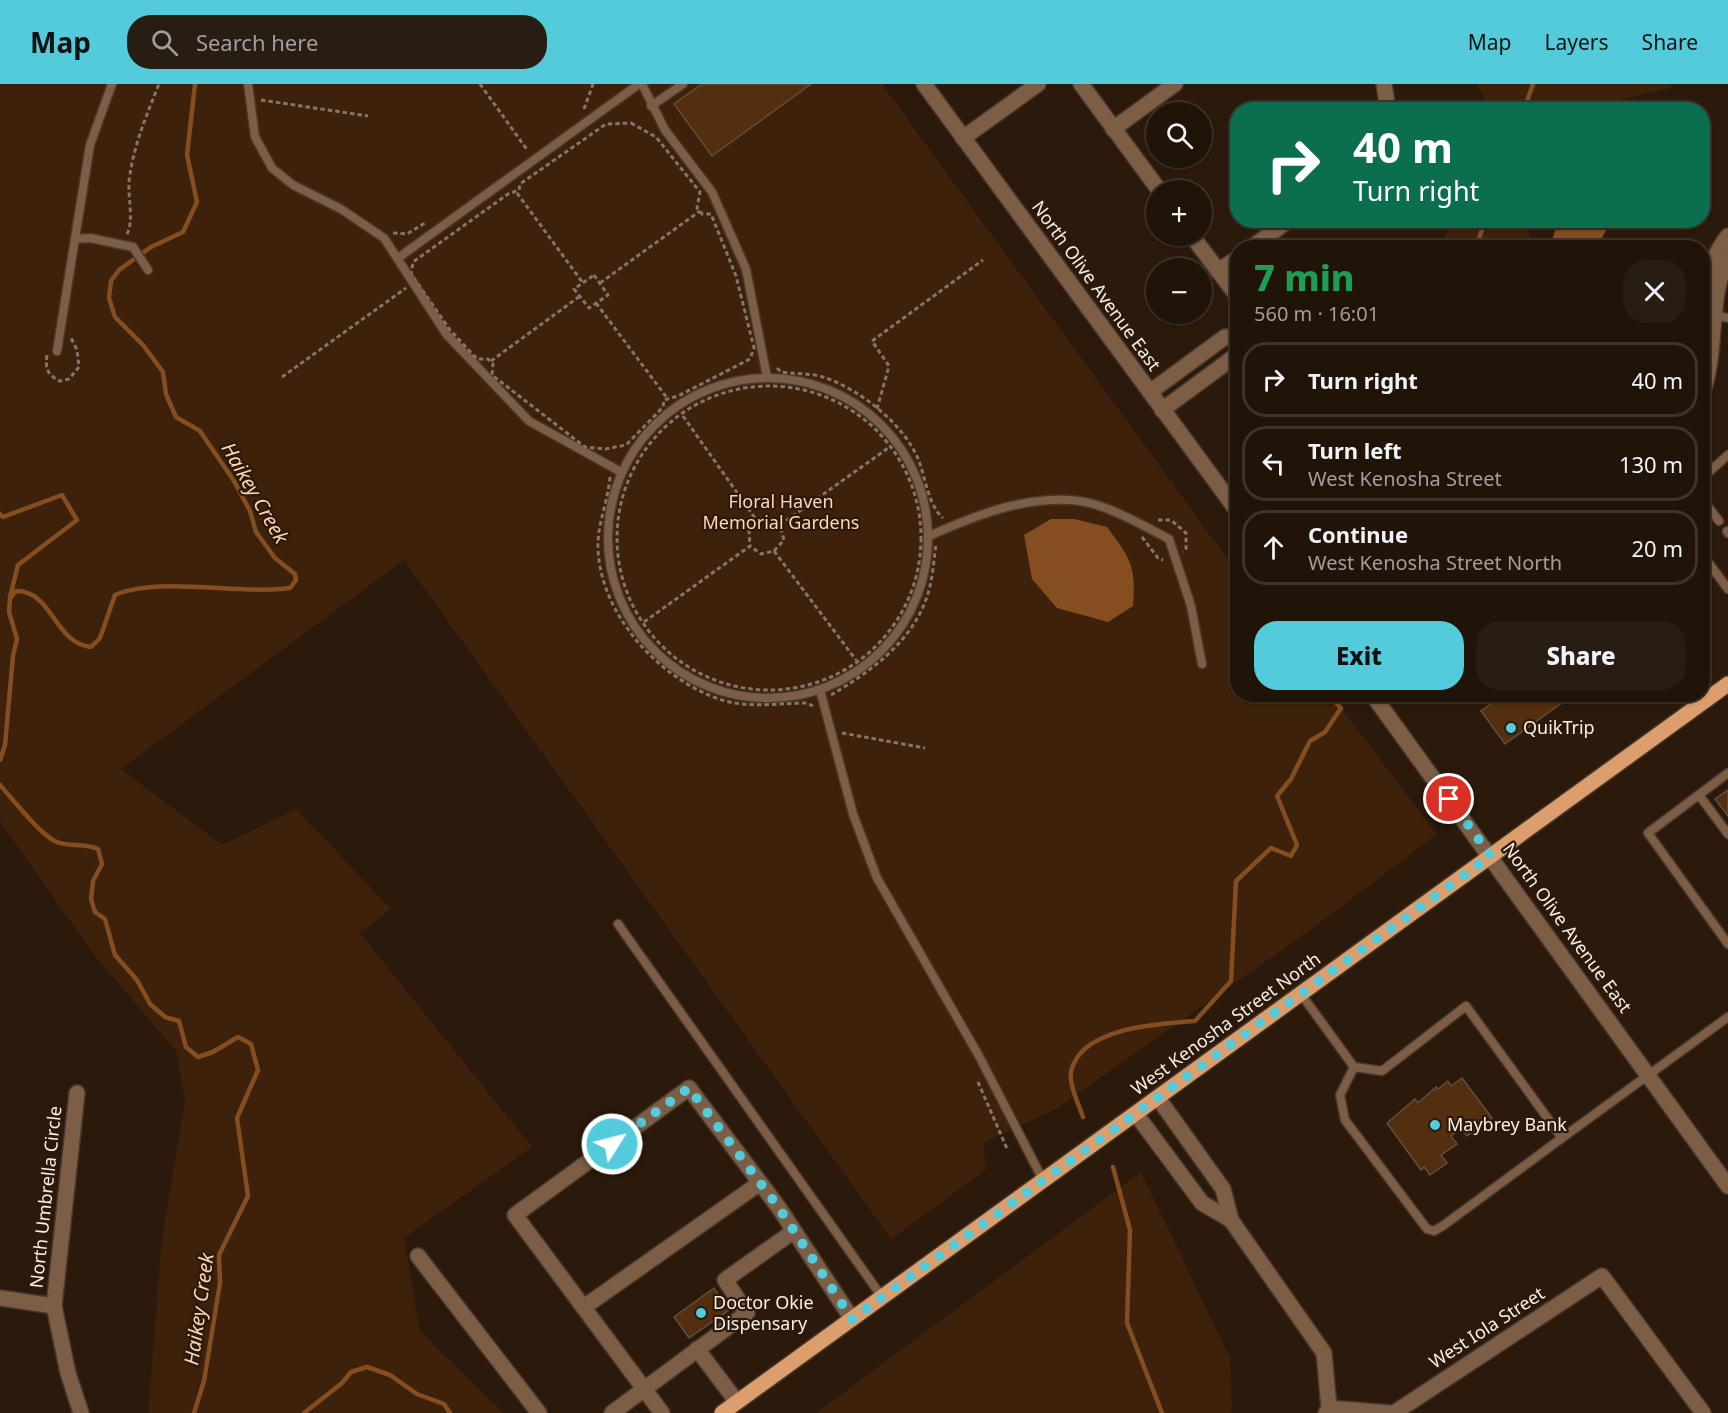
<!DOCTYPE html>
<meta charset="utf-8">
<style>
:root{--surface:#201409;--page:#281d12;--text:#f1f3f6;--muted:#a29e9c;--line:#3d332a;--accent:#53cbdb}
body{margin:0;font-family:"Noto Sans",sans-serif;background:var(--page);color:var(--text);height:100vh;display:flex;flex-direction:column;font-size:22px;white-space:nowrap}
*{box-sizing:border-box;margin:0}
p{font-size:20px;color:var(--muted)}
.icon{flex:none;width:33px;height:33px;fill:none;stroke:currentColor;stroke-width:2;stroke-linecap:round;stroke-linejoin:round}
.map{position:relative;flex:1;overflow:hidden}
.drawer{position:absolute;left:1230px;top:156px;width:480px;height:462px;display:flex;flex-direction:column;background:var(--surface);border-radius:24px;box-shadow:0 2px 4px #0004,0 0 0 2px var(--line)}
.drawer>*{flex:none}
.top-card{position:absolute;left:1230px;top:18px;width:480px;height:126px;border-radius:24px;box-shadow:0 2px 4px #0004,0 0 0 2px var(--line);background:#0b6e4f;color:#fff;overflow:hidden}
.controls{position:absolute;left:1146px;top:18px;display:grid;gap:12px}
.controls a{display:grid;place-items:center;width:66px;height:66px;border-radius:50%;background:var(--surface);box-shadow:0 2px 4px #0004,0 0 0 2px var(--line);font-size:30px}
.pin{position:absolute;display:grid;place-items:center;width:51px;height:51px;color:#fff;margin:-26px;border:3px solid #fff;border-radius:50%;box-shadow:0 2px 6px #0007}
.me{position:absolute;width:66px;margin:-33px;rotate:54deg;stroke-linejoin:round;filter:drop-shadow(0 0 4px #0008)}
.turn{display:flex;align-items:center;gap:21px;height:126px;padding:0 24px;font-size:27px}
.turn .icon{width:78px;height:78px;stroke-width:2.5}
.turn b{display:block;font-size:42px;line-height:51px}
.round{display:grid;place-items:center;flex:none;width:63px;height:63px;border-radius:24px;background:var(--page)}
.summary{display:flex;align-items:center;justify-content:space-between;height:102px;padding:0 24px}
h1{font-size:36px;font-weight:800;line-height:45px;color:#1e9e55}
.button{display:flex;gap:12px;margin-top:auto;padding:12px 24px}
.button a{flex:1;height:69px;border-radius:24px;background:var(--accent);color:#111;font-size:24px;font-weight:800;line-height:69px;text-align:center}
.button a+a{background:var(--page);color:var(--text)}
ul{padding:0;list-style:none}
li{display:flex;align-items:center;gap:18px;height:75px;margin:0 12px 9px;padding:0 12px;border:3px solid var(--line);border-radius:24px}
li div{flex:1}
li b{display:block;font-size:22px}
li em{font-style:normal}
header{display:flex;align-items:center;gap:36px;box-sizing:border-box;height:84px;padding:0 30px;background:var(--accent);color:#111}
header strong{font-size:28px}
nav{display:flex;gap:33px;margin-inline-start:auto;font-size:21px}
.search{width:420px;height:54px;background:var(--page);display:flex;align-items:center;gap:15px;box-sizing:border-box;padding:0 21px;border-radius:24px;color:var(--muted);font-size:22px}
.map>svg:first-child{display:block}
.green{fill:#3d210a}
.water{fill:#844e21}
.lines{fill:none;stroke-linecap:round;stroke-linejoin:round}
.stream{stroke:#844e21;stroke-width:4.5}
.building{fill:#542f0f;stroke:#624e3f;stroke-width:1.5}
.service-casing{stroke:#48382a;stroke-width:11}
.minor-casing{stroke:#48382a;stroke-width:18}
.tertiary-casing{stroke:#48382a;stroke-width:18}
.primary-casing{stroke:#48382a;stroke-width:18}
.path{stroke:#847569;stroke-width:3;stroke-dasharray:4.5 3;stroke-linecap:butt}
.service{stroke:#7c5e47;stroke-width:8}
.minor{stroke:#7c5e47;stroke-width:15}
.tertiary{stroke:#7c5e47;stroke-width:15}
.primary{stroke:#dd9e6d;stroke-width:15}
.route{stroke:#53cbdb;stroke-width:10;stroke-dasharray:0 18}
.poi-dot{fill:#53cbdb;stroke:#2b1a0c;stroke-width:2}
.labels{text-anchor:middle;stroke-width:4.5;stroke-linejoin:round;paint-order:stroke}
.street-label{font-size:18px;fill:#fbeee5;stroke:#2b1a0c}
.park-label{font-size:18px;fill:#fed6ba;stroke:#2b1a0c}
.poi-label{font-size:18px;fill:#fbeee5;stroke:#2b1a0c;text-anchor:start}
.water-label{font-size:20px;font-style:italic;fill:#fbd3b7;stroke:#2b1a0c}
</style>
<header>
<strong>Map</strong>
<div class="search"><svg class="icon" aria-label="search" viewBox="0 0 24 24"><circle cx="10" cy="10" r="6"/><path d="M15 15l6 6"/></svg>Search here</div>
<nav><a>Map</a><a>Layers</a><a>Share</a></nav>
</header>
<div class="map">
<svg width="1728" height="1329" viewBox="0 0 1728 1329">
<rect width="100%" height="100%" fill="#2b1a0c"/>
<g class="green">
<path d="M0 0H882L1237 488 1238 610 1331 611 1437 750 1309 847 1056 1025 983 1059 986 1086 891 1155 404 476 121 685 222 761 296 725 391 825 360 849 532 1063 404 1154 420 1247 503 1329H148L162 1154 185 1016 176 967 95 872 0 738Z"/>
<path d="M1477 0H1671L1672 4 1580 25 1490 26Z"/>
<path d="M1453 137H1532L1529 148 1535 163H1439Z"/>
<path d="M1141 1088 1230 1274 1232 1329H816Z"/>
</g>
<g class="water">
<path d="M1558 137V136L1611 137 1597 163H1550Z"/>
<path d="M1051 435H1074L1107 443C1131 475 1136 482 1133 522L1108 538 1057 524 1032 495 1024 451Z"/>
</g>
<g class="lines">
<g class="stream">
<path d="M1524 26 1533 0"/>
<path d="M1476 164 1485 136"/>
<path d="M0 430 3 433 62 411 77 436 18 481 10 513"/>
<path d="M0 676 5 661 13 572 17 555 9 528 10 514 16 507C52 506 55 560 91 563L100 554 115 511C158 492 240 511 290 504L296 496 295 490 275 474 256 448 250 427 234 397 200 347 176 333 166 310 163 288 143 261 115 233 109 214 111 197 119 186 151 163 183 148 197 118 187 71 195 0"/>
<path d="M0 701C12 714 41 752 57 758 69 763 84 759 98 765L102 780 93 797 91 815 95 828 105 835 115 871 137 896 150 920 165 933 179 937 186 963 198 973 213 968 238 953 251 960 258 986 237 1034 248 1112 219 1171 220 1199 204 1297 194 1329"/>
<path d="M1083 1033C1079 1021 1069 1001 1071 988 1080 943 1159 940 1195 937L1231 897 1236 797 1271 764 1291 772 1297 761 1277 712 1291 695 1310 657 1325 648 1341 624 1327 610"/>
<path d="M1113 1083 1130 1146 1127 1239 1162 1329"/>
<path d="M304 1329 342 1299 351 1288 367 1283 390 1291 417 1310 444 1320 450 1329"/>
</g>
</g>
<g class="building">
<path d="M702 0H811L712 72 674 20Z"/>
<path d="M1505 610H1574L1505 660 1481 627Z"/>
<path d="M1728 706V732L1715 715Z"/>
<path d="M1462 994 1492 1034 1467 1052 1461 1044 1451 1052 1457 1060 1441 1071 1447 1079 1430 1091 1424 1083 1421 1086 1387 1039 1415 1015 1418 1019 1436 1003 1438 1005 1448 997 1451 1002Z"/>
<path d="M714 1204 729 1226 689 1254 674 1233Z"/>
</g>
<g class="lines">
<g class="service-casing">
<g id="service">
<path d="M248 0 255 53 272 84 293 101 341 125 384 154 447 251 529 337 621 388"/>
<path d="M642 0 665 46 712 108 746 185 767 293"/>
<path d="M651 22 683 0"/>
<path d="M75 155 90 154 133 163 148 186"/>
<path d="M398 174 639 0"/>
<path d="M1711 230 1728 234"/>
<path d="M57 267 90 61 112 0"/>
<circle cx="768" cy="454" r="160"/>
<path d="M1702 394 1728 371"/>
<path d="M1702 415 1719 437"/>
<path d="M1727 447 1728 449"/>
<path d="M929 452C974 432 1021 413 1071 416 1104 418 1140 440 1169 455L1191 522 1202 580"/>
<path d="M1702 470 1728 505"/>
<path d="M820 606 853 730 877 794 979 972 1043 1096"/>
<path d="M1728 689 1648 749 1728 860"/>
<path d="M1699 711 1728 750"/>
<path d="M618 840 882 1213"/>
<path d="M1301 910 1354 983 1382 987 1466 922 1562 1054 1728 933"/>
<path d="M1354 983 1340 1011 1345 1036 1427 1145 1434 1147 1444 1141 1562 1054"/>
</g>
</g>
<g class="minor-casing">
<g id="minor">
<path d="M1081 0 1159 106"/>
<path d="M1384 0 1388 26"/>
<path d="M1113 45 1175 0"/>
<path d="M963 54 1038 0"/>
<path d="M1192 152 1238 213"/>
<path d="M1251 164 1289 136"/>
<path d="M1218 187 1238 174"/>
<path d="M1702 254C1705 218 1704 181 1728 152"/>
<path d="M1150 308 1225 253 1238 254"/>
<path d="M1702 310C1718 267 1708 211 1728 174"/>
<path d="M1162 326 1238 270"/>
<path d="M77 1009 54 1222 68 1289 81 1329"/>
<path d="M1158 1014 1223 1105 1231 1136 1324 1269 1329 1324 1326 1329"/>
<path d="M1136 1030 1202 1119 1231 1136"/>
<path d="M418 1172 539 1329"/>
<path d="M0 1214 54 1222"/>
<path d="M584 1223 760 1099"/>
<path d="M697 1265 737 1318"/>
<path d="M1329 1324 1389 1329"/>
<path d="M612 1329 747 1229 725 1196 794 1147"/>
<path d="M662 1329 515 1131 689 1004 779 1124 852 1235"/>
<path d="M1394 1329 1602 1192 1703 1329"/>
</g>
</g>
<g class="tertiary-casing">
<g id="tertiary">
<path d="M924 0 1238 428"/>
<path d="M1372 610 1728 1102"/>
</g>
</g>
<g class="primary-casing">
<path id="primary" d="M722 1329 1728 600"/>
</g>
<g class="path">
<path d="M480 0 528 67"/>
<path d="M261 16 368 32"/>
<path d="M584 25 593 0"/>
<path d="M631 39 656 53 700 108 697 124 702 130H711L736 192 754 264 750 275 678 312 664 316 663 323 626 361 605 365 585 363 492 291 493 280 488 275H477L450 246 411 190 413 178 508 110 519 106 520 100 606 40Z"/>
<path d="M517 109 583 199"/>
<path d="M393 149 407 150 425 139"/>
<path d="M127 150C135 135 126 110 130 90 135 58 147 30 159 0"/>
<path d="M594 191 608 211 589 224 574 205Z"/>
<path d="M600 199 700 127"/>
<path d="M596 219 667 314"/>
<path d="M47 271C45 284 47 290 59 297L69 295 79 283 77 266 71 254"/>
<path d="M491 277 580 212"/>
<path d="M777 284 781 288C795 290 810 289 823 293 860 305 907 342 920 380 926 397 929 422 943 434"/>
<path d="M282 293 406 204"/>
<circle cx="769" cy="454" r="152"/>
<path d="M877 325 889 282 872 257 983 176"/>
<path d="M683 332 757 437"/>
<path d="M610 393C608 418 597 440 598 465 601 533 662 598 725 617 752 624 780 619 807 619L813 622"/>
<path d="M1158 436H1171L1186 449V465L1183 468"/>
<path d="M780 441 891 362"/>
<path d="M1142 453 1158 474 1163 476"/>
<path d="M774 467 856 576"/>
<path d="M644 538 750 462 761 470 774 467 784 456 780 441 770 434 757 437 749 446 750 462"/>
<path d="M831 611C872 587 916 555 929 506 933 491 934 475 936 460"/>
<path d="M842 649 925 664"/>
<path d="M978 998 1008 1067"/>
</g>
<use href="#service" class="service"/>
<use href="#minor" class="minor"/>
<use href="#tertiary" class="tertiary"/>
<use href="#primary" class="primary"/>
</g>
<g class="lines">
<path class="route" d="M612 1060 689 1004 779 1124 852 1235 1491 772 1449 715"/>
</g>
<g class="poi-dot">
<circle cx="1511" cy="644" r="6"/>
<circle cx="1435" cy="1041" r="6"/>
<circle cx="701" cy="1229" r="6"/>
</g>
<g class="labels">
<g class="street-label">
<text transform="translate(1096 202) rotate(54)" y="6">North Olive Avenue East</text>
<text transform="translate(1567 844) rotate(54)" y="6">North Olive Avenue East</text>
<text transform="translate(1226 940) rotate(-36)" y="6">West Kenosha Street North</text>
<text transform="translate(46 1113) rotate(-84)" y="6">North Umbrella Circle</text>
<text transform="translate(1487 1244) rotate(-33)" y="6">West Iola Street</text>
</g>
<g class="park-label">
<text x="781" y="424">Floral Haven<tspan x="781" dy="21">Memorial Gardens</tspan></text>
</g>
<g class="poi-label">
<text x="1523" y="650">QuikTrip</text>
<text x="1447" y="1047">Maybrey Bank</text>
<text x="713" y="1225">Doctor Okie<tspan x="713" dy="21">Dispensary</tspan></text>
</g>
<g class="water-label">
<text transform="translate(255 409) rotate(60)" y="7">Haikey Creek</text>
<text transform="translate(199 1225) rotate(-82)" y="7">Haikey Creek</text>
</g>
</g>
</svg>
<div class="controls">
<a><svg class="icon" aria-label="search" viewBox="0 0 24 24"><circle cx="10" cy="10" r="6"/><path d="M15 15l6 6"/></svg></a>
<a>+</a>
<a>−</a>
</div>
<div class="pin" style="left:1449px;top:715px;background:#d93025"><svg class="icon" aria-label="arrive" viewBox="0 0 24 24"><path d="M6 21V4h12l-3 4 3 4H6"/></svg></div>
<svg class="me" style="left:612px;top:1060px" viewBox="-20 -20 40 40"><circle r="17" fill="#53cbdb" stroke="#fff" stroke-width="3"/><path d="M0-11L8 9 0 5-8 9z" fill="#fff"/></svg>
<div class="top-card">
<div class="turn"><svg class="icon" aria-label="right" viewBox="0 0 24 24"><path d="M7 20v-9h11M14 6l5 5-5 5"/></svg><div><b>40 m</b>Turn right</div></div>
</div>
<section class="drawer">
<div class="summary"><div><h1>7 min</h1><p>560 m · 16:01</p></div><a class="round"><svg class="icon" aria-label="close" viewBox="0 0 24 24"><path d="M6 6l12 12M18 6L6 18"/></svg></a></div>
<ul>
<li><svg class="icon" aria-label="right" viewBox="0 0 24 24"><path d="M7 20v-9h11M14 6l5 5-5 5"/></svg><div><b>Turn right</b></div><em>40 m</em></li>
<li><svg class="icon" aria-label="left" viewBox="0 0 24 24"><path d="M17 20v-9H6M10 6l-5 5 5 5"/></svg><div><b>Turn left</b><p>West Kenosha Street</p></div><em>130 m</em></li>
<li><svg class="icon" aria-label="ahead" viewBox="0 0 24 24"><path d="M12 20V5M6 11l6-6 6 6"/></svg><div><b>Continue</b><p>West Kenosha Street North</p></div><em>20 m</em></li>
</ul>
<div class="button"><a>Exit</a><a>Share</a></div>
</section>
</div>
